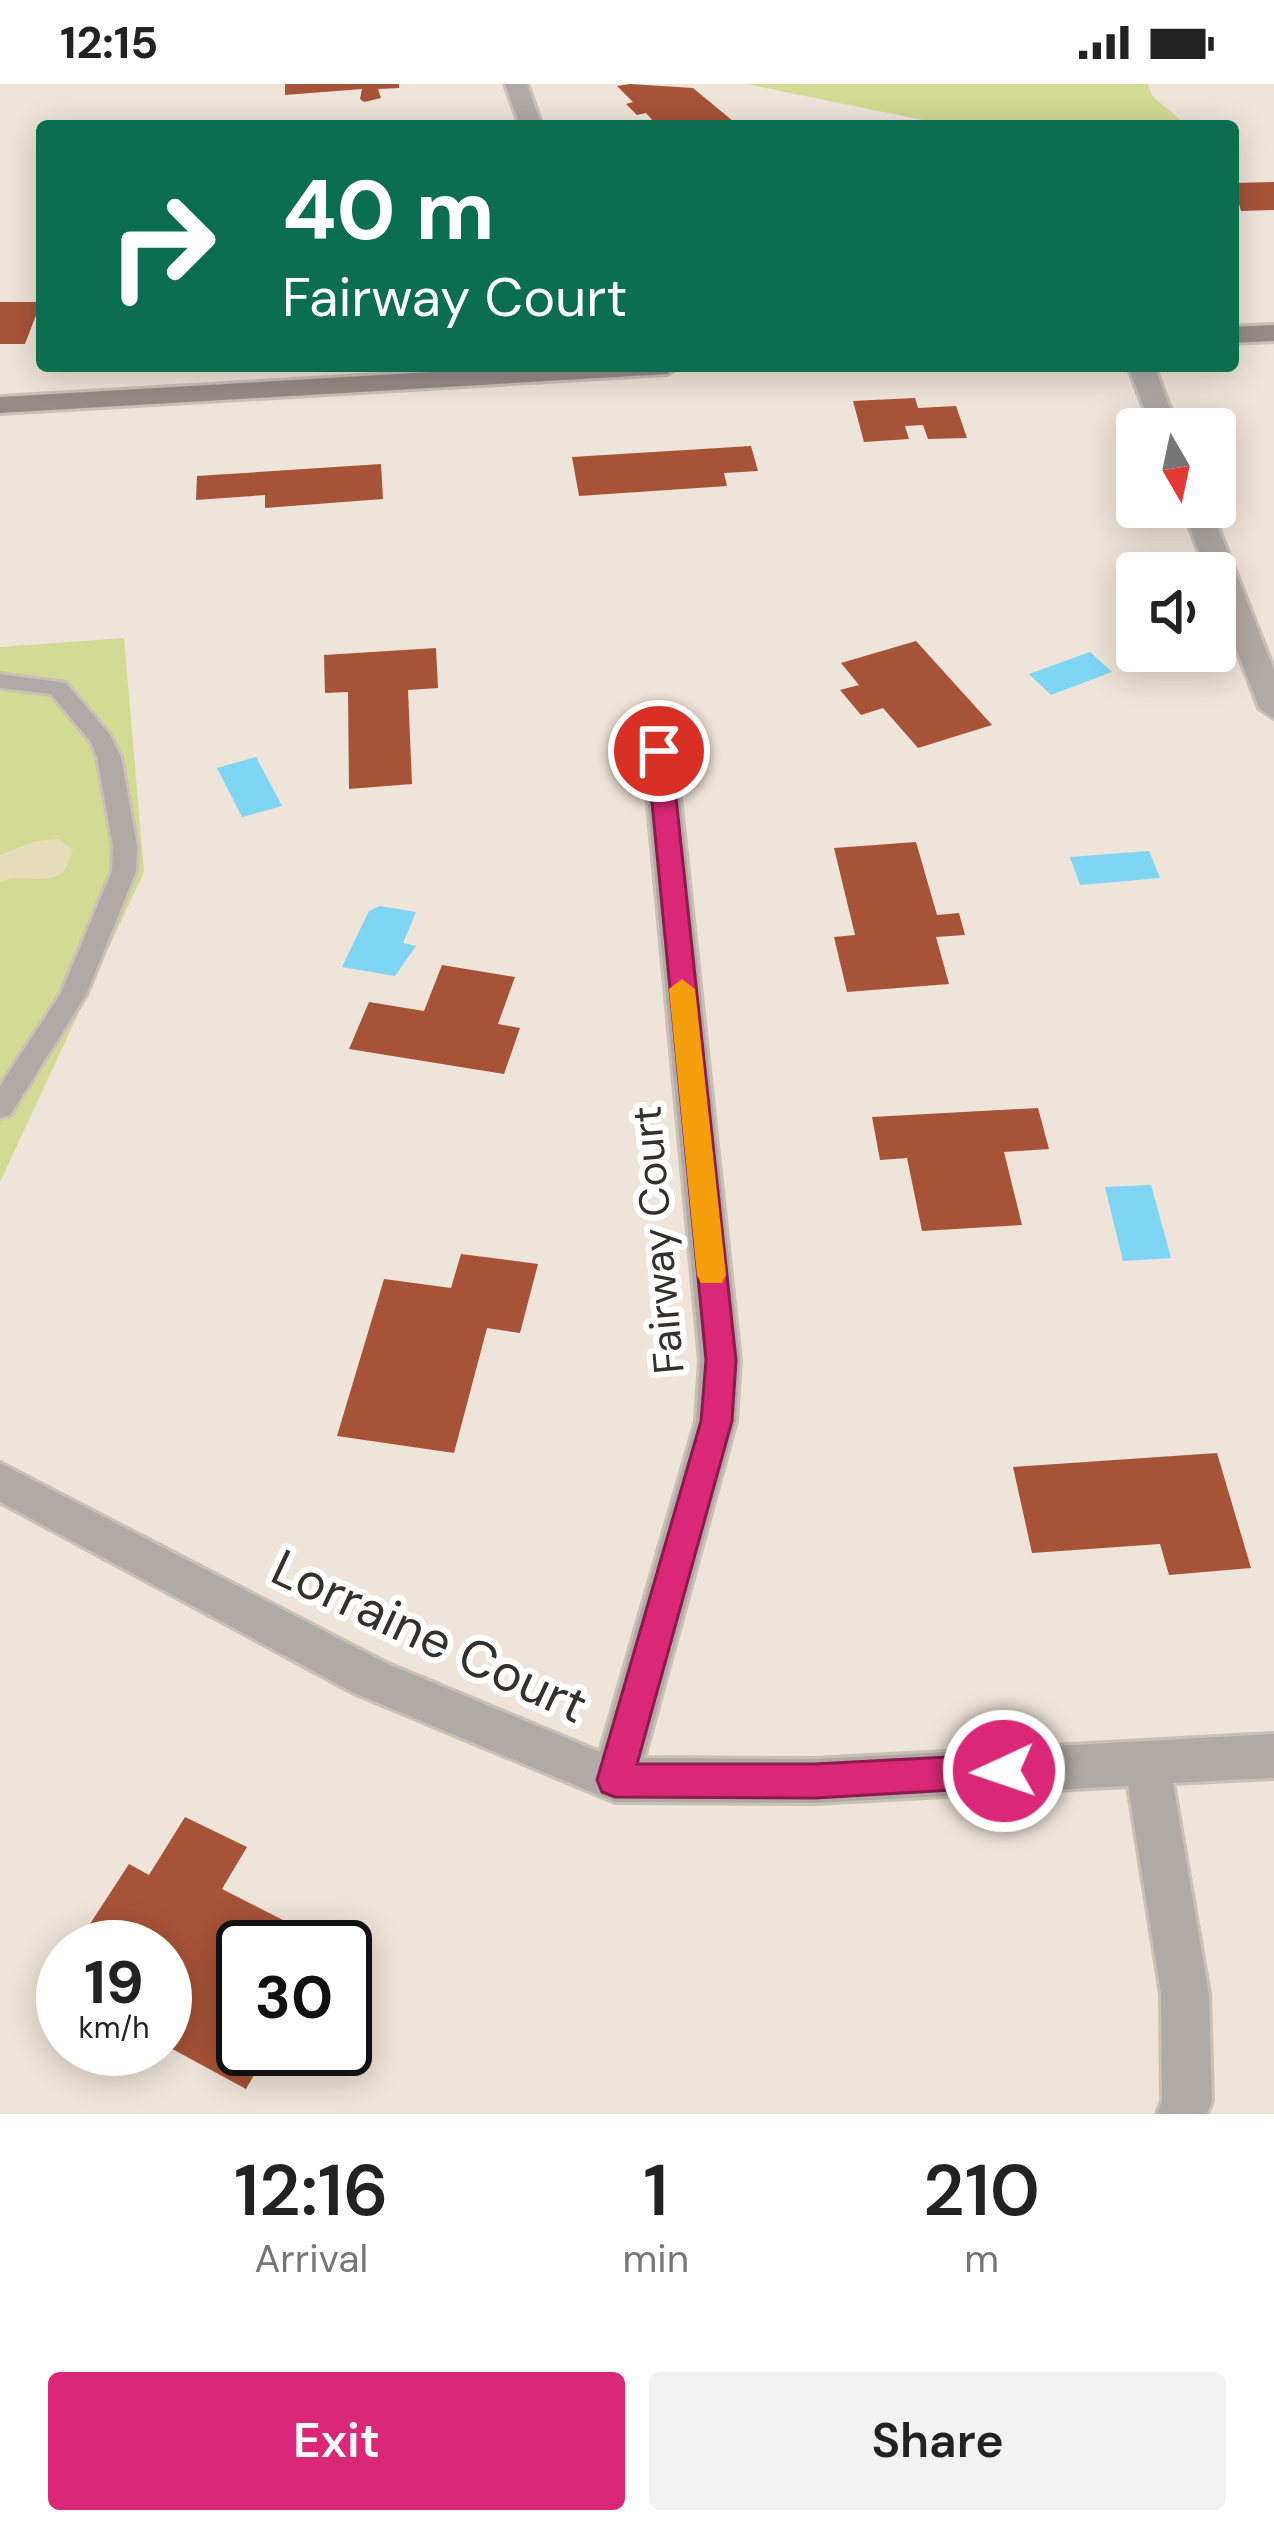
<!DOCTYPE html>
<style>
:root{--surface:#fff;--page:#f2f2f2;--text:#222;--muted:#767676;--accent:#db2777}
body{margin:0;font-family:"DM Sans",sans-serif;background:var(--page);color:var(--text);height:100vh;display:flex;flex-direction:column;font-size:45px;white-space:nowrap}
*{box-sizing:border-box;margin:0}
p{font-size:39px;color:var(--muted)}
.icon{flex:none;width:66px;height:66px;fill:none;stroke:currentColor;stroke-width:2;stroke-linecap:round;stroke-linejoin:round}
.map{position:relative;height:2030px;overflow:hidden}
.details{display:flex;flex-direction:column;background:var(--surface);flex:1}
.details>*{flex:none}
.guide{position:absolute;left:36px;top:36px;width:1203px;height:252px;border-radius:12px;box-shadow:0 6px 30px #0003;background:#0b6e4f;color:#fff;overflow:hidden}
.needle{width:78px;rotate:171deg}
.controls{position:absolute;left:1116px;top:324px;display:grid;gap:24px}
.controls a{display:grid;place-items:center;width:120px;height:120px;border-radius:12px;background:var(--surface);box-shadow:0 6px 30px #0003;font-size:60px}
.speed{position:absolute;left:36px;top:1836px;display:flex;gap:24px;font-size:60px;font-weight:700;text-align:center}
.speed>*{display:grid;place-content:center;width:156px;height:156px;border-radius:50%;background:var(--surface);box-shadow:0 6px 30px #0003;line-height:1}
.speed small{font-size:30px;font-weight:400}
.speed .limit{border:6px solid #111;border-radius:18px;background:#fff;color:#111}
.pin{position:absolute;display:grid;place-items:center;width:102px;height:102px;color:#fff;margin:-51px;border:6px solid #fff;border-radius:50%;box-shadow:0 3px 12px #0007}
.me{position:absolute;width:132px;margin:-66px;rotate:267deg;stroke-linejoin:round;filter:drop-shadow(0 0 9px #0008)}
.turn{display:flex;align-items:center;gap:42px;height:252px;padding:0 48px;font-size:54px}
.turn .icon{width:156px;height:156px;stroke-width:2.5}
.turn b{display:block;font-size:84px;line-height:102px}
.eta{display:flex;justify-content:space-evenly;align-items:center;height:204px;text-align:center}
.eta b{font-size:72px;font-weight:600;line-height:84px}
.action{display:flex;gap:24px;margin-top:auto;padding:24px 48px}
.action a{flex:1;height:138px;border-radius:12px;background:var(--accent);color:#fff;font-size:48px;font-weight:600;line-height:138px;text-align:center}
.action a+a{background:var(--page);color:var(--text)}
.status{display:flex;justify-content:space-between;align-items:center;height:84px;padding:0 60px;background:var(--surface);direction:ltr}
.status svg{height:33px;fill:currentColor}
.map>svg:first-child{display:block}
.green{fill:#d2db93}
.sand{fill:#e6ddb8}
.water{fill:#7ed5f4}
.building{fill:#a75338}
.lines{fill:none;stroke-linecap:round;stroke-linejoin:round}
.lane-casing{stroke:#cac0b6;stroke-width:6}
.street-casing{stroke:#cac0b6;stroke-width:6}
.secondary-casing{stroke:#cac0b6;stroke-width:6}
.lane{fill:#b0aaa6;fill-rule:evenodd}
.street{fill:#b0aaa6;fill-rule:evenodd}
.secondary{fill:#958c87;fill-rule:evenodd}
.route{fill:#db2777;stroke:#8e194d;stroke-width:3}
.slow{fill:#f59e0b}
.labels{text-anchor:middle;stroke-width:12;stroke-linejoin:round;paint-order:stroke}
.street-label{font-size:42px;fill:#34302c;stroke:#fff}
.near-street-label{font-size:51px;fill:#34302c;stroke:#fff}
</style>
<div class="status"><b>12:15</b><svg viewBox="0 0 49 12"><path d="M0 12V9h3v3zM5 12V6h3v6zM10 12V3h3v9zM15 12V0h3v12zM26 1h20v11H26zM47 4h2v5h-2z"/></svg></div>
<div class="map">
<svg width="1274" height="2030" viewBox="0 0 1274 2030">
<rect width="100%" height="100%" fill="#efe4d9"/>
<g class="green">
<path d="M746 0H1148L1152 12 1188 42H952Z"/>
<path d="M124 554 144 788 0 1098V563Z"/>
</g>
<path class="sand" d="M59 755 73 766 64 788C42 803 23 788 0 798V771L36 757Z"/>
<g class="water">
<path d="M1090 568 1112 588 1051 611 1029 590Z"/>
<path d="M256 673 282 722 242 733 217 684Z"/>
<path d="M1149 767 1160 794 1080 801 1070 773Z"/>
<path d="M380 822 416 828 403 859 416 862 395 892 342 883 369 827Z"/>
<path d="M1151 1101 1171 1174 1123 1177 1105 1103Z"/>
</g>
<g class="building">
<path d="M285 0H399V4L378 5 381 14 364 18 360 15 362 5 285 11Z"/>
<path d="M630 0 693 4 739 42H638L653 37 646 29 637 31 626 20 633 18 617 2Z"/>
<path d="M1274 98V126L1241 127 1233 99Z"/>
<path d="M0 218H41L25 260H0Z"/>
<path d="M915 314 918 324 956 322 967 354 928 355 923 341 905 342 909 355 864 358 853 317Z"/>
<path d="M751 362 758 387 724 389 727 402 579 412 572 373Z"/>
<path d="M381 380 383 415 265 424V411L196 416 197 392Z"/>
<path d="M916 557 992 641 918 664 883 624 861 631 840 606 859 601 841 579Z"/>
<path d="M436 564 438 604 408 606 412 700 349 705 348 608 325 609 324 571Z"/>
<path d="M916 758 937 831 959 829 965 851 936 853 949 900 847 908 834 853 855 851 834 764Z"/>
<path d="M442 881 515 893 498 940 520 944 504 990 349 965 369 918 424 927Z"/>
<path d="M1038 1024 1049 1065 1004 1068 1022 1141 922 1147 907 1074 880 1076 872 1033Z"/>
<path d="M461 1170 538 1180 520 1249 487 1244 454 1369 337 1352 384 1195 451 1204Z"/>
<path d="M1217 1369 1251 1484 1169 1491 1160 1460 1032 1469 1013 1383Z"/>
<path d="M185 1733 247 1763 222 1805 330 1860 243 1863V1965H269L246 2005 165 1961V1863H75L129 1780 149 1791Z"/>
<path d="M63 1882V1937L37 1923Z"/>
</g>
<g class="lines">
<g class="lane-casing">
<path id="lane" d="M0 590 66 599 110 651 121 673 137 762 136 787 86 911 10 1031 0 1034V1002L61 909 112 787 113 762 97 673 91 658 51 610 0 604Z"/>
</g>
<g class="street-casing">
<g id="street">
<path d="M505 0H527L542 42H520Z"/>
<path d="M1128 282H1154L1178 345H1152Z"/>
<path d="M1182 423H1210L1274 586V634L1259 624 1215 509V489H1207Z"/>
<path d="M659 657 675 667 740 1276 736 1337 644 1674 815 1675 1274 1650V1694L1173 1699 1209 1910 1212 2017 1207 2030H1157L1162 2017 1161 1910 1128 1702 815 1719 615 1718 354 1609 0 1418V1379L386 1579 600 1668 696 1337 700 1276 643 667Z"/>
</g>
</g>
<g class="secondary-casing">
<g id="secondary">
<path d="M1274 241V257L1233 259V243Z"/>
<path d="M536 282H680L667 290 0 329V313Z"/>
</g>
</g>
<use href="#lane" class="lane"/>
<use href="#street" class="street"/>
<use href="#secondary" class="secondary"/>
</g>
<path class="route" d="M659 659 671 667 736 1276 732 1337 637 1680H815L1004 1670 1017 1675 1022 1687 1017 1698 1004 1703 815 1714 615 1713 602 1708 597 1696 701 1337 706 1276 647 667Z"/>
<path class="slow" d="M682 895 695 905 726 1191 722 1199H701L697 1191 669 905Z"/>
<g class="labels">
<g class="street-label">
<text transform="translate(657 1156) rotate(-95)" y="15">Fairway Court</text>
</g>
<g class="near-street-label">
<text transform="translate(430 1552) rotate(25)" y="18">Lorraine Court</text>
</g>
</g>
</svg>
<div class="controls">
<a><svg class="needle" viewBox="-14 -14 28 28"><path d="M0-13l5 13h-10z" fill="#e53935"/><path d="M0 13l5-13h-10z" fill="#767676"/></svg></a>
<a><svg class="icon" aria-label="sound" viewBox="0 0 24 24"><path d="M4 9h4l5-4v14l-5-4H4zM17 9q2 3 0 6"/></svg></a>
</div>
<div class="speed"><div>19<small>km/h</small></div><div class="limit">30</div></div>
<div class="pin" style="left:659px;top:667px;background:#d93025"><svg class="icon" aria-label="arrive" viewBox="0 0 24 24"><path d="M6 21V4h12l-3 4 3 4H6"/></svg></div>
<svg class="me" style="left:1004px;top:1687px" viewBox="-20 -20 40 40"><circle r="17" fill="#db2777" stroke="#fff" stroke-width="3"/><path d="M0-11L8 9 0 5-8 9z" fill="#fff"/></svg>
<div class="guide">
<div class="turn"><svg class="icon" aria-label="right" viewBox="0 0 24 24"><path d="M7 20v-9h11M14 6l5 5-5 5"/></svg><div><b>40 m</b>Fairway Court</div></div>
</div>
</div>
<section class="details">
<div class="eta">
<div><b>12:16</b><p>Arrival</p></div>
<div><b>1</b><p>min</p></div>
<div><b>210</b><p>m</p></div>
</div>
<div class="action"><a>Exit</a><a>Share</a></div>
</section>
